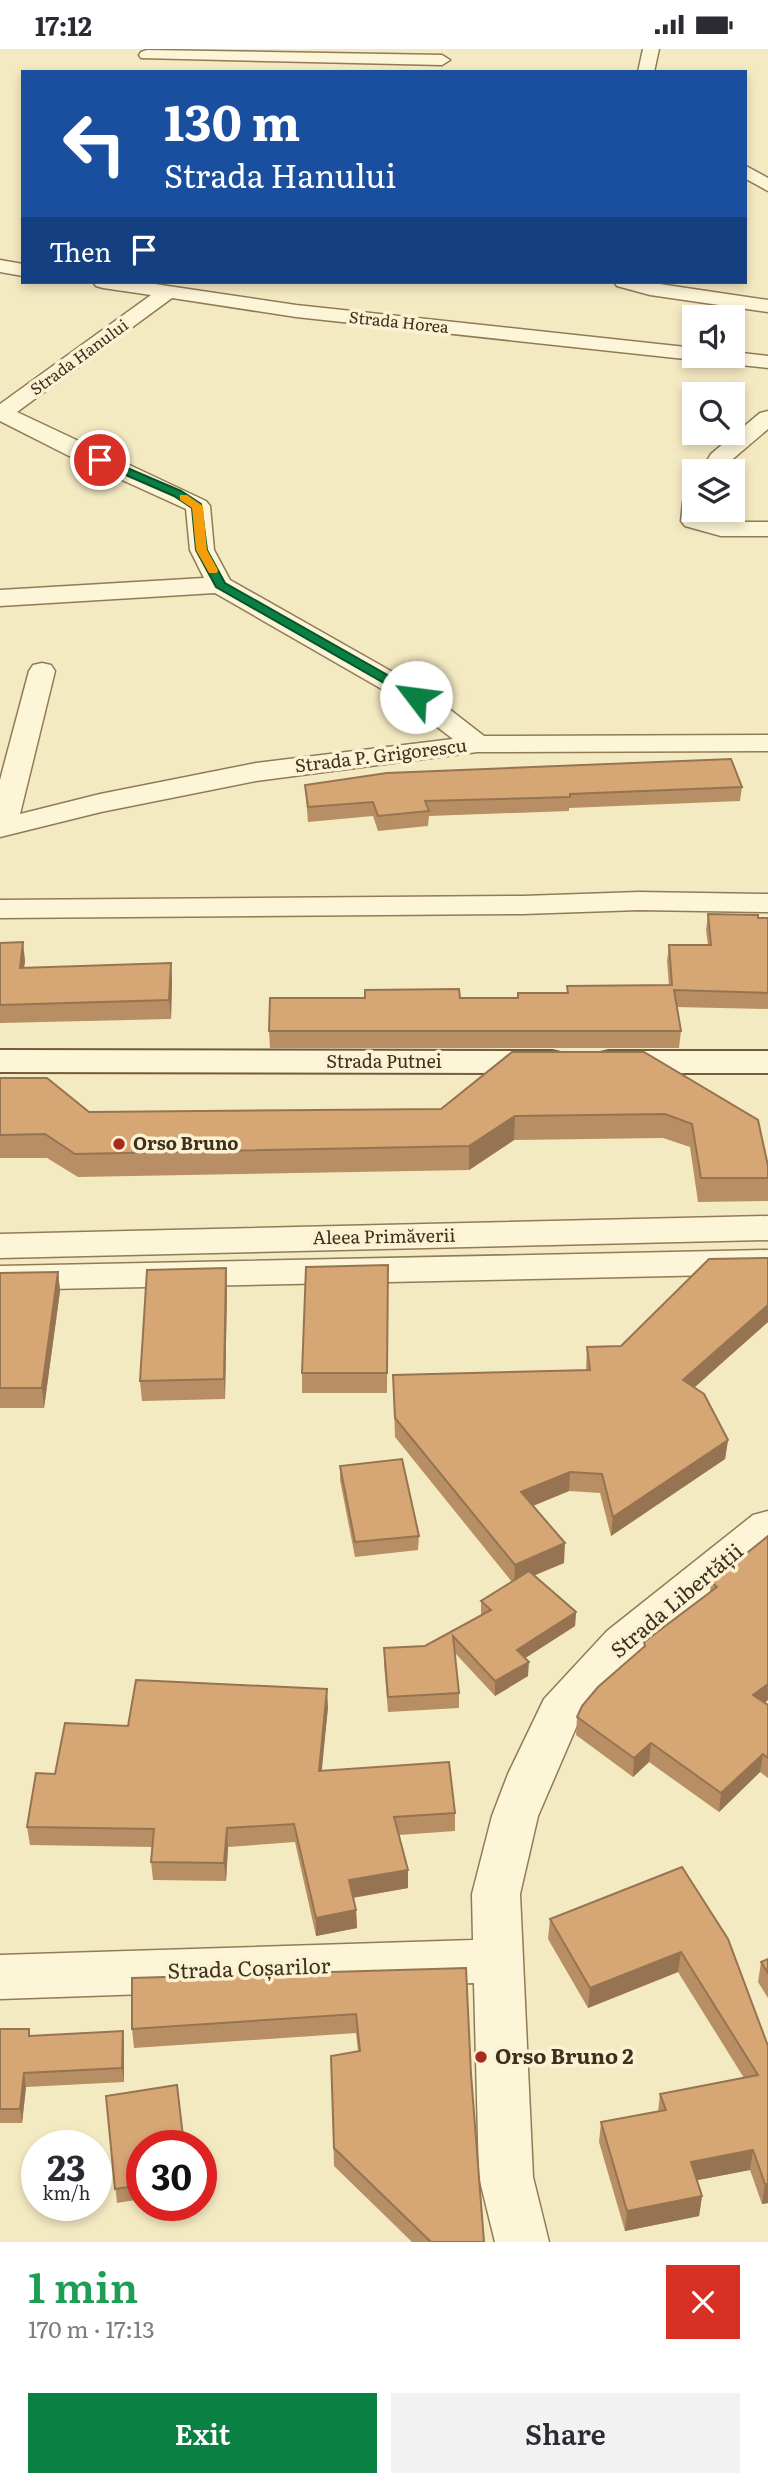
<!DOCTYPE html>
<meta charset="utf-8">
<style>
:root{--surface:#fff;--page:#f2f2f3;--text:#2b2b33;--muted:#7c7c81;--accent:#0b8043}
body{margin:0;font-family:Literata,serif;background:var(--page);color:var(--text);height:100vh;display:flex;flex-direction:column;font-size:26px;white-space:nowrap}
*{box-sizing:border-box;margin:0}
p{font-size:23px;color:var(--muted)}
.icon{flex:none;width:38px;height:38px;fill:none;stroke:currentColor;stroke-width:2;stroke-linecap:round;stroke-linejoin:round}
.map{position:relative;height:2193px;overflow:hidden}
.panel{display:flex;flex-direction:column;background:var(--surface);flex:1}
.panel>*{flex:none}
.top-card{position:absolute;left:21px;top:21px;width:726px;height:214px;border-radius:0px;box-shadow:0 4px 10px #0003;background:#1a4fa0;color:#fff;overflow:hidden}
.fabs{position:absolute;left:682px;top:256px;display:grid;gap:14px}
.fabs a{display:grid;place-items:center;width:63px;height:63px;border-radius:0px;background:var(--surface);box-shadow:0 4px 10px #0003;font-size:35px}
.speed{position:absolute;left:21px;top:2081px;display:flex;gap:14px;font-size:35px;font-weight:700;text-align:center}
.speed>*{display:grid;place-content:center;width:91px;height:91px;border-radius:50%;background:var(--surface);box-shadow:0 4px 10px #0003;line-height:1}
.speed small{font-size:18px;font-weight:400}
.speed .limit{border:10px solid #d22;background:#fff;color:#111}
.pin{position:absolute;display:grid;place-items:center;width:60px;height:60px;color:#fff;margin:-30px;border:4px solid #fff;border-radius:50%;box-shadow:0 2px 7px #0007}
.me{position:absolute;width:77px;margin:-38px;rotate:300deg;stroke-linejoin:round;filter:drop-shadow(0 0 5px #0008)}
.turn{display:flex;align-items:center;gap:24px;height:147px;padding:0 28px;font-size:32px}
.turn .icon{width:91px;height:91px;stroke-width:2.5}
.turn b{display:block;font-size:49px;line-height:60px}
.then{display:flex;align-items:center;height:66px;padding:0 28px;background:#0003;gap:14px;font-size:26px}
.round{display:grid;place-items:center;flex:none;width:74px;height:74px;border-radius:0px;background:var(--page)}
.summary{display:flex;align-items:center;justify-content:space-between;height:119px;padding:0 28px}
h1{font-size:42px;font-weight:600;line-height:52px;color:#1e9e55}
.button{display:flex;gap:14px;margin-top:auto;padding:14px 28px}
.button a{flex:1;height:80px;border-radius:0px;background:var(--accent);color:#fff;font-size:28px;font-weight:600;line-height:80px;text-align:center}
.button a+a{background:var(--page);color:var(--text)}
.status{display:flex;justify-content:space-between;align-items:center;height:49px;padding:0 35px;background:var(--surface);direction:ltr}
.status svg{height:19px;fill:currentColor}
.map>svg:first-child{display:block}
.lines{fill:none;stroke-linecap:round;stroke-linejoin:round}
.street-casing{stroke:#907b57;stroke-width:3}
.secondary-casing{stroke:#725b3a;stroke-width:4}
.street{fill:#fdf5d7;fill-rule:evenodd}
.secondary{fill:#fdf5d7;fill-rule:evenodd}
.wall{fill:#b88f64}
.shaded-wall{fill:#967451}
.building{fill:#d6a674;stroke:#967451;stroke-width:2}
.route{fill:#0b8043;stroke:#07532c;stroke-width:2}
.slow{fill:#f59e0b}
.poi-dot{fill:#a72b1f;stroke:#faf2d3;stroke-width:2.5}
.labels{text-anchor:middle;stroke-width:7;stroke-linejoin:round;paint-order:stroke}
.far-street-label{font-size:16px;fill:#3e301d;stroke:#faf2d3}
.street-label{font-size:18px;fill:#3e301d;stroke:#faf2d3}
.poi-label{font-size:18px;font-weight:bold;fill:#3e301d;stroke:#faf2d3;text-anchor:start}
.near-street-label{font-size:21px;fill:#3e301d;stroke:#faf2d3}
.near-poi-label{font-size:21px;font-weight:bold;fill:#3e301d;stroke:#faf2d3;text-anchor:start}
</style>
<div class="status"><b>17:12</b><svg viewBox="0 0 49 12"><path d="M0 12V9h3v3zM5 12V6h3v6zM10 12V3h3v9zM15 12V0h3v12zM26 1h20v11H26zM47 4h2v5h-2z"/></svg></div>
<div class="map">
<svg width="768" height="2193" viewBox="0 0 768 2193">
<rect width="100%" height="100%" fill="#f4eac2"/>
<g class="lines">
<g class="street-casing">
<g id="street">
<path d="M643 0H659L654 23H638Z"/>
<path d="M147 1 442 6 450 11 442 16 141 9 139 6 141 3Z"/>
<path d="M746 117 768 129V142L746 130Z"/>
<path d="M0 211 23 215V227L0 223Z"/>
<path d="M93 233H141L296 256 695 299V306H733V303L768 307V319L296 268 172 249 17 363 206 452 210 457 214 501 230 531 426 642 484 687 768 686V702L477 703 256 732 101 763 0 788V731L29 622 33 616 42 614 51 616 55 622 20 765 100 745 256 714 453 690 406 654 215 544 0 557V541L204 529 190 501 186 460 67 406 0 372V355L151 246 103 239 96 237Z"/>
<path d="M614 233H646L768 251V263L650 246 617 237Z"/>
<path d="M768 362V380L728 414 724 422H701L711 405 760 364Z"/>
<path d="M695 446V460H706L705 468 730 473H768V487H721L685 477 681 472 683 453 687 448Z"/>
<path d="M639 843 768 845V863L639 861 523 865 0 869V851L523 847Z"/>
<path d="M768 1167V1191L0 1209V1185Z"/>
<path d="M768 1201V1225L0 1241V1217Z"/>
<path d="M768 1462V1500L637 1606 578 1674 538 1767 520 1845 533 2128 549 2193H495L479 2128 474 1934 0 1950V1906L473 1891 472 1845 492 1767 508 1725 544 1650 607 1582 753 1466Z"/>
</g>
</g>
<g class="secondary-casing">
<g id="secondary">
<path d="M0 1001 552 1002 565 1005 570 1013 565 1021 552 1024 0 1023Z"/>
<path d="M609 1002H768V1024H609L596 1021 591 1013 596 1005Z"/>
</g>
</g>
<use href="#street" class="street"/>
<use href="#secondary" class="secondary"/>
</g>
<g class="wall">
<path d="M305 736 742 738 740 752 569 759V762L429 767 428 777 378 782 373 767 308 773Z"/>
<path d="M708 865 768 869V960L676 958 681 982 679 999H270L269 982 460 949H518V944H567V937H669L667 912 669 896H708L706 881Z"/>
<path d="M0 894 25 911 24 919 171 914 172 933 171 970 0 974Z"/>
<path d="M644 1003 768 1117V1152L698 1153 690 1098 663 1089 514 1091 469 1121 78 1128 47 1109H0V1029L89 1063 441 1060Z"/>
<path d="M768 1209V1273L694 1339 728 1391 725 1410 611 1487 600 1444 569 1442 533 1457 564 1514 534 1526 576 1563 575 1577 525 1609 528 1627 495 1647 455 1604 459 1644V1659L388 1663 384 1614V1599L425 1597 481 1567V1552L512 1533 395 1388 393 1326 586 1321 587 1298 621 1297Z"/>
<path d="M388 1216 387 1344H302V1324Z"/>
<path d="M58 1223 60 1242 44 1359H0V1224Z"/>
<path d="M227 1239 225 1350 142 1352 140 1332Z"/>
<path d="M340 1417 419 1487 418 1501 355 1508 340 1431Z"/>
<path d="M768 1487V1651L764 1654 768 1656V1729L760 1723 719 1763 649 1713 633 1728 576 1686 577 1668 644 1598V1593L710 1543 711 1533Z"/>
<path d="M328 1658 321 1722 455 1764V1782L399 1786 408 1839 353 1849 356 1861 357 1879 316 1887 295 1793 228 1798 226 1832 153 1831 151 1813 153 1798 30 1796 27 1778 55 1725 128 1677Z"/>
<path d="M682 1818 768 1997V2154L762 2155 750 2121 697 2131 702 2147 699 2167 625 2182 599 2093 601 2073 658 2063 660 2045 744 2029 678 1923 588 1959 548 1890 550 1870Z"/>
<path d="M768 1910V1949L758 1933 761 1913Z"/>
<path d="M466 1919 471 2025 484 2193H412L334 2117 331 2007 358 2002 356 1984 134 1999 132 1980Z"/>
<path d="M0 1980H29L30 1987 123 1982 124 1996V2033L26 2038 22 2074H0Z"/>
<path d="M106 2047 142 2096V2150L117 2154Z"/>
</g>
<g class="shaded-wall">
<path d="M23 893 25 911 22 937 20 919Z"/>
<path d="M171 914 172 933 171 970 169 951Z"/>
<path d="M515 1067 514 1091 469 1121V1097Z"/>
<path d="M226 1219 227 1239 225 1350 224 1330Z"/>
<path d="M58 1223 60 1242 44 1359 42 1339Z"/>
<path d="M768 1256V1273L681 1350 683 1331Z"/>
<path d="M728 1391 725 1410 611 1487 613 1468Z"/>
<path d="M570 1423 569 1442 520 1462 521 1443Z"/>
<path d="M565 1494 564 1514 514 1535 515 1516Z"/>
<path d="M576 1563 575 1577 516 1615 517 1601Z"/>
<path d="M529 1613 528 1627 495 1647V1632Z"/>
<path d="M768 1635V1651L751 1665 753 1646Z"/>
<path d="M327 1640 328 1658 320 1740 319 1722Z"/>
<path d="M651 1694 649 1713 633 1728 634 1709Z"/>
<path d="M763 1705 760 1723 719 1763 721 1744Z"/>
<path d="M227 1779 228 1798 226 1832 224 1814Z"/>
<path d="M408 1821V1839L350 1849 349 1831Z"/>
<path d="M356 1861 357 1879 316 1887V1869Z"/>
<path d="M681 1903 678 1923 588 1959 590 1939Z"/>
<path d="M123 1982 124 1996V2033L122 2019Z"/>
<path d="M24 2024 26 2038 22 2074 20 2060Z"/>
<path d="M753 2101 750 2121 688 2133 691 2113Z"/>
<path d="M765 2135H768V2154L762 2155Z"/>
<path d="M702 2147 699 2167 625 2182 627 2162Z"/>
</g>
<g class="building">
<path d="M731 710 742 738 570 745V748L425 752 429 762 378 767 373 753 308 758 305 736 387 724Z"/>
<path d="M708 865 758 866V869H768V944L674 941 681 982H269L270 949H365V941L459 940 460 949H518V944H568L567 937 672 936 669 896H711Z"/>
<path d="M23 893 20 919 171 914 169 951 0 956V894Z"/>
<path d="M512 1003H644L758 1071 768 1117V1129H701L692 1075 665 1065 515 1067 469 1097 75 1105 45 1085 0 1086V1029H47L89 1063 441 1060Z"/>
<path d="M768 1209V1256L683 1331 704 1345 728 1391 613 1468 602 1425 570 1423 521 1443 565 1494 515 1516 395 1369 393 1326 590 1321 587 1298 621 1297 709 1210Z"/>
<path d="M388 1216 387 1324H302L306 1218Z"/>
<path d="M226 1219 224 1330 140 1332 147 1221Z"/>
<path d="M58 1223 42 1339H0V1224Z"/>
<path d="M402 1410 419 1487 355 1493 340 1417Z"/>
<path d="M768 1487V1635L753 1646 768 1656V1709L763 1705 721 1744 651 1694 634 1709 577 1668 582 1657 598 1638 645 1597 644 1593 717 1538 711 1533Z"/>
<path d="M529 1522 576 1563 517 1601 529 1613 495 1632 453 1587 459 1644 388 1648 384 1599 425 1597 491 1561 481 1552Z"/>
<path d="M136 1631 327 1640 319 1722 449 1713 455 1764 394 1768 408 1821 349 1831 356 1861 316 1869 294 1775 227 1779 224 1814 151 1813 154 1780 27 1778 36 1724 55 1725 65 1674 128 1677Z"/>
<path d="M682 1818 728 1890 768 1997V2135H765L753 2101 691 2113 702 2147 627 2162 601 2073 666 2061 660 2045 758 2026 681 1903 590 1939 550 1870Z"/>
<path d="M768 1910V1924L761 1913Z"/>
<path d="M466 1919 471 2025 484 2193H431L334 2099 331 2007 360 2002 356 1965 132 1980V1929Z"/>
<path d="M0 1980H29V1987L123 1982 122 2019 24 2024 20 2060H0Z"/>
<path d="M177 2036 184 2096H142V2136L115 2140 106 2047Z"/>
</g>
<path class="route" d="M96 409H104L181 442 201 455 207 501 225 534 421 645V650H412L216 538 196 501 192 459 174 447 96 413Z"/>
<path class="slow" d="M180 446H187L203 457 207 501 218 521 217 524H209L196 501 192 459 180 451Z"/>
<g class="poi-dot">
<circle cx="119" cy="1095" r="7"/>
<circle cx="481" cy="2008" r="7"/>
</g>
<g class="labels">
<g class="far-street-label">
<text transform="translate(399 273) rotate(6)" y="6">Strada Horea</text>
<text transform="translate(79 308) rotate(-36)" y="6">Strada Hanului</text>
</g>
<g class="street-label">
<text transform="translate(381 707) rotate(-7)" y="6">Strada P. Grigorescu</text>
<text x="384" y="1019">Strada Putnei</text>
<text transform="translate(384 1188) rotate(-1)" y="6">Aleea Primăverii</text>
</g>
<g class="poi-label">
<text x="133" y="1101">Orso Bruno</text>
</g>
<g class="near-street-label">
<text transform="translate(677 1552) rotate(-40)" y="7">Strada Libertății</text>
<text transform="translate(249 1920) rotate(-2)" y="7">Strada Coșarilor</text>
</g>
<g class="near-poi-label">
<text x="495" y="2015">Orso Bruno 2</text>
</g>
</g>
</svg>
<div class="fabs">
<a><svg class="icon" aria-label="sound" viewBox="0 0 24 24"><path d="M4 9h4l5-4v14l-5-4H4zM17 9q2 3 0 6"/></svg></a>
<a><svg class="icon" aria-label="search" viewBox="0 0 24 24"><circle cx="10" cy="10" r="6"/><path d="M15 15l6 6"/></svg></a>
<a><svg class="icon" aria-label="layers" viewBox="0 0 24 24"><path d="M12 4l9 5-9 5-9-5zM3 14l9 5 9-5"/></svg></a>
</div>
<div class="speed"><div>23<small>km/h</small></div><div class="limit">30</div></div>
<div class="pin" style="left:100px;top:411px;background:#d93025"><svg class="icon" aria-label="arrive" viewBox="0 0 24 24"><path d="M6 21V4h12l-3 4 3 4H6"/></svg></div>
<svg class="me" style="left:416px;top:648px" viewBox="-20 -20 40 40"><circle r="19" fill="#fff"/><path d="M0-13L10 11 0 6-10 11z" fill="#0b8043"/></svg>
<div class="top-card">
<div class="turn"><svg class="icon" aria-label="left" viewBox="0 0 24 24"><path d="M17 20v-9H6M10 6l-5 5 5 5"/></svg><div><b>130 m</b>Strada Hanului</div></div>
<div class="then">Then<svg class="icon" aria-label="arrive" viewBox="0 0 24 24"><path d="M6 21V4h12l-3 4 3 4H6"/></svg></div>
</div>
</div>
<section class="panel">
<div class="summary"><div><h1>1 min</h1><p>170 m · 17:13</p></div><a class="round" style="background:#d93025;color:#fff"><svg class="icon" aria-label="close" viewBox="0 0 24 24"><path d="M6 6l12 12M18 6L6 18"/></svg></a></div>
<div class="button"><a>Exit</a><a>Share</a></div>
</section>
